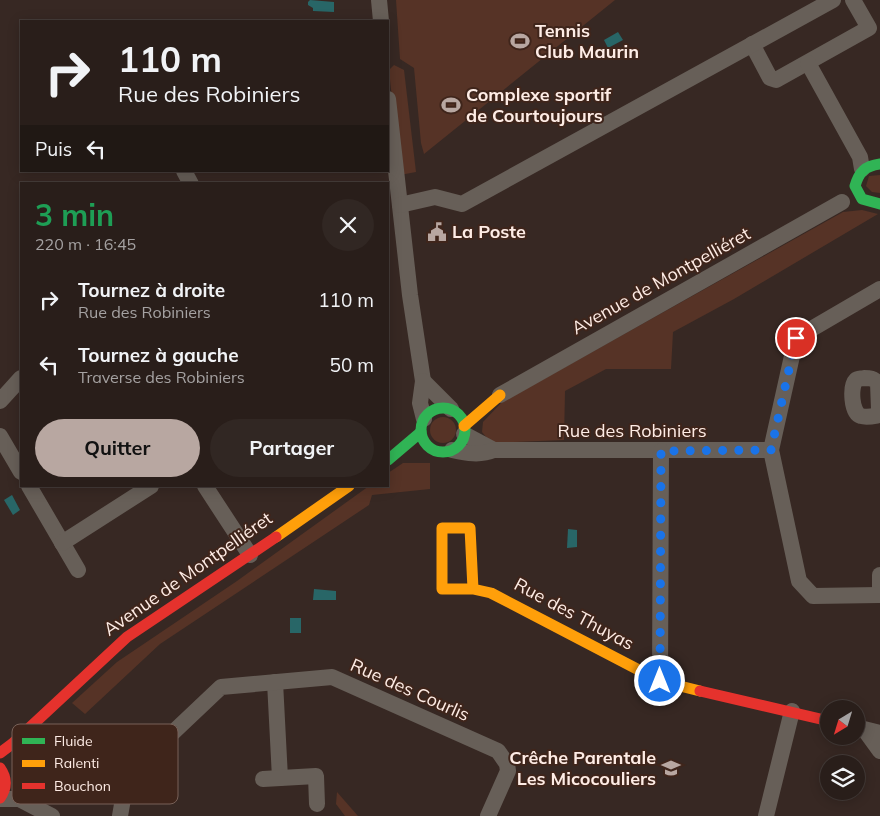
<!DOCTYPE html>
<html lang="fr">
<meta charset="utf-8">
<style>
:root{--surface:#291e1a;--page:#312723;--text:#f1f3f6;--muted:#a5a2a2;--line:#453c39;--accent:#b8a7a1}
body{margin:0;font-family:Mulish,sans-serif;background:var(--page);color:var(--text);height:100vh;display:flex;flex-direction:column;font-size:19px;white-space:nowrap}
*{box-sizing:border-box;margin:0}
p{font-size:16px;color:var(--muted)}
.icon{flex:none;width:28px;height:28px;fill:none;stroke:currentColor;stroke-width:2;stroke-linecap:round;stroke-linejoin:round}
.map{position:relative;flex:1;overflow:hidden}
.drawer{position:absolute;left:20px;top:182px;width:369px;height:305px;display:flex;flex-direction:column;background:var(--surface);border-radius:0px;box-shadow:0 2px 12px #0003,0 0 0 1px var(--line)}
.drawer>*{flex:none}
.hud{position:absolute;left:20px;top:20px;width:369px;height:152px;border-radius:0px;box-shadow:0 2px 12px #0003,0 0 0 1px var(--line);background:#291e1a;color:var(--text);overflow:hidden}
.needle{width:32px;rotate:218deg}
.buttons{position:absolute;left:820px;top:700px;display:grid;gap:10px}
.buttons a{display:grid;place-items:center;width:45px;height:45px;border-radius:50%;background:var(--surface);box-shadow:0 2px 12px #0003,0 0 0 1px var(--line);font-size:25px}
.pin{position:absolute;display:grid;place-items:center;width:42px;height:42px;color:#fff;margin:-21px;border:2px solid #fff;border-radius:50%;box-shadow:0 1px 5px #0007}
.me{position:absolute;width:55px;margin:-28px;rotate:0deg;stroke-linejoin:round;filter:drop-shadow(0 0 4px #0008)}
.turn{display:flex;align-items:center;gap:18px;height:105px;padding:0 15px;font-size:22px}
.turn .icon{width:65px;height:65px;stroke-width:2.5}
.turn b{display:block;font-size:35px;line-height:42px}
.then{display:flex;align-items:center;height:48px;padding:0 15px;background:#0003;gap:10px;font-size:19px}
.round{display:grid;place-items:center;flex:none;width:52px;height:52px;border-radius:26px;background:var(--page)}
.summary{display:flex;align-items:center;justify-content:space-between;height:85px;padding:0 15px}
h1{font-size:30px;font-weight:700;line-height:38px;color:#1e9e55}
.button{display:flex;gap:10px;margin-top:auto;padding:10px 15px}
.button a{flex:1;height:58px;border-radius:30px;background:var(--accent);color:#111;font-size:20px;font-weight:700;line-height:58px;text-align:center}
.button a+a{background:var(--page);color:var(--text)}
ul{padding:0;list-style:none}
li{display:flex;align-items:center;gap:15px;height:65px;padding:0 15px}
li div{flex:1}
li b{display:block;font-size:19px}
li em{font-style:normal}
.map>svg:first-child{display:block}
.green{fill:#563326}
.water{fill:#286667}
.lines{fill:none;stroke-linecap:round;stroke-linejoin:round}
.street{stroke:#675f58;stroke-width:16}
.fast{stroke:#30b455;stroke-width:11}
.slow{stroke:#ff9f0a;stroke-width:11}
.jam{stroke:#e5322d;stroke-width:11}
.route{stroke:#1a73e8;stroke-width:9;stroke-dasharray:0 16.2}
.labels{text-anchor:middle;stroke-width:4;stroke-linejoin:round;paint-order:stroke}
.poi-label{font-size:18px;font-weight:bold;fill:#feece5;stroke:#3f251b;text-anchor:start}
.street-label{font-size:18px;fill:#feece5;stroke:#3f251b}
.key{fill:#3f251b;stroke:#786158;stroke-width:1}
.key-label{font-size:14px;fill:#feece5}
</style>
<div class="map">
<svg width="880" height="816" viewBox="0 0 880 816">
<rect width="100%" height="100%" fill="#372823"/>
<g class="green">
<path d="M396 0H615L424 154 421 143 414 68 400 59Z"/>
<path d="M394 65 404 70 416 172 400 175 389 70Z"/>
<path d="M880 175V193L872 192 866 186 869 176Z"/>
<path d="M862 210 878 214 734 299 673 332 671 369H606L565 391 564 440 491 443 482 432 483 422 501 403 843 212Z"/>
<circle cx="443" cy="430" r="13"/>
<path d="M403 463H430V489L372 495 369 505 160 644 85 714 72 703 117 662 237 581 369 486H388V473Z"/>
<path d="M337 792 358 816H345L336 804Z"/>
</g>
<g class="water">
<path d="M310 0 334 2V12L313 11V8L308 5V2Z"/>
<path d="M618 32 623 40 608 48 604 40Z"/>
<path d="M12 495 20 510 13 515 4 500Z"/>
<path d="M568 529 577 530V547L567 548Z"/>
<path d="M314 589 336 591V600H313Z"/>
<rect x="290" y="618" width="11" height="15"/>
<path d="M139 787C147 788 156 790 161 797L160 801 156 804C149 802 144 798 138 797Z"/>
</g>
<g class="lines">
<g class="street">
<path d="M379 0 381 21"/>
<path d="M752 44 770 78 776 80 869 28 853 0"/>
<path d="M808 63 860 157 862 169"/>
<path d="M388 99 410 295 423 381 420 403 424 419"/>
<path d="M184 171 191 184"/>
<path d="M400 205 435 197 462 204 833 0"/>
<path d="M423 381 451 409"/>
<path d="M500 395 842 202"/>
<path d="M0 401 21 378"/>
<path d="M877 415 879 409 878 383C873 378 870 378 864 378 861 379 858 378 856 380 850 386 851 413 861 416 867 418 874 416 880 415"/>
<path d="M464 434 494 450"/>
<path d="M0 436 21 472"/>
<path d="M452 450C466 453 480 456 494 450H771"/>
<path d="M29 486 78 570"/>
<path d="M205 486 250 555"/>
<path d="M62 543 151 486"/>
<path d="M880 575V595"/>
<path d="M879 595 813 596 799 581 771 450 796 338 880 289"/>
<path d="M660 681 661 451"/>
<path d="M275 682 280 778"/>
<path d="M880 733 864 729 880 751"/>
<path d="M263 779 316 776 317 804"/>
<path d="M0 799H19L52 816"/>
<path d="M120 816 127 776 221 687 332 677 498 751 507 764 508 771 488 816"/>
<path d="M766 816 792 711"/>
</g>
<g class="fast">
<path d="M880 164C865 166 859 172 855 186L862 199 880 204"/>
<circle cx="443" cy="430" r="22"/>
<path d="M388 460 421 432"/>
</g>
<g class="slow">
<path d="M464 426 500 395"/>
<path d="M276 537 349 486"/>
<path d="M473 589 470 528H442V589H473L491 593 660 681 700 691"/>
</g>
<g class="jam">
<path d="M700 691 829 721"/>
<path d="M0 753 12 744 127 637 276 537"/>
<path d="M0 768C7 778 7 788 0 798"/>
</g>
</g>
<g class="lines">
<path class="route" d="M660 681 661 451 771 450 796 338"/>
</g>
<defs>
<g id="stadium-bare" transform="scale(1.5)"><path d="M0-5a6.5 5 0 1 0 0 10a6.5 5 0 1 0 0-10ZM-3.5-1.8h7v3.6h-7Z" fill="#b8a7a1" stroke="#3f251b" stroke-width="2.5" paint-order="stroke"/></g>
<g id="civic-bare" transform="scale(1.5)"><path d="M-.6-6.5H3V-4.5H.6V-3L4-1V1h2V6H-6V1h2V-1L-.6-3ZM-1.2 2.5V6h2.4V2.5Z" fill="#b8a7a1" stroke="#3f251b" stroke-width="2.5" paint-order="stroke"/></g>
<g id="school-bare" transform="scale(1.5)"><path d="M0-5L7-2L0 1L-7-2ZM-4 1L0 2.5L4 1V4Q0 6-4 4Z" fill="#b8a7a1" stroke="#3f251b" stroke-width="2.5" paint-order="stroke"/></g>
</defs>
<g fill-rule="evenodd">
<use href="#stadium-bare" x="520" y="41"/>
<use href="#stadium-bare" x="451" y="105"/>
<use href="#civic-bare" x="437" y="232"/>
<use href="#school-bare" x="671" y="768"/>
</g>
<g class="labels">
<g class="poi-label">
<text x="535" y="37">Tennis<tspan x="535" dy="21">Club Maurin</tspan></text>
<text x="466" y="101">Complexe sportif<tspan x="466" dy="21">de Courtoujours</tspan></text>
<text x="452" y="238">La Poste</text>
<text x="656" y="764" text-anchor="end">Crêche Parentale<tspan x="656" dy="21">Les Micocouliers</tspan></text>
</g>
<g class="street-label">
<text transform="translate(661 281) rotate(-29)" y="6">Avenue de Montpelliéret</text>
<text x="632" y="437">Rue des Robiniers</text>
<text transform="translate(188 574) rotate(-35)" y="6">Avenue de Montpelliéret</text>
<text transform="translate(574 614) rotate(28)" y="6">Rue des Thuyas</text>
<text transform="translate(410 690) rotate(24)" y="6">Rue des Courlis</text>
</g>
</g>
<rect x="12" y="724" width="166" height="80" rx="8" class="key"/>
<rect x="22" y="738" width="23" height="6" fill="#30b455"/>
<rect x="22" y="760" width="23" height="7" fill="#ff9f0a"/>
<rect x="22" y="783" width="23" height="6" fill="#e5322d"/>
<g class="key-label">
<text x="54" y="746">Fluide</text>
<text x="54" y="768">Ralenti</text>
<text x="54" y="791">Bouchon</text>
</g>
</svg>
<div class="buttons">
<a><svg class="needle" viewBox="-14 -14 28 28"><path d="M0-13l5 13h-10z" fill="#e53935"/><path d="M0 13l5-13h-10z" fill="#a5a2a2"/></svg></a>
<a><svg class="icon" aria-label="layers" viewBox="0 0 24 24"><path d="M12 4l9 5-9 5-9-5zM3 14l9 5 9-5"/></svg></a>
</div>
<div class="pin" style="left:796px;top:338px;background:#d93025"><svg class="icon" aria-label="arrive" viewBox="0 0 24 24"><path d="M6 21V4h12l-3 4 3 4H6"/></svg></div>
<svg class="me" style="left:660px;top:681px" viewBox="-20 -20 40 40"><circle r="17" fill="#1a73e8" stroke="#fff" stroke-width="3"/><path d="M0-11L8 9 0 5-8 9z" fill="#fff"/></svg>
<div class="hud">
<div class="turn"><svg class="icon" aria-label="right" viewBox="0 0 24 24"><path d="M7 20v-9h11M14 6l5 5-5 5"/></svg><div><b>110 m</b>Rue des Robiniers</div></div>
<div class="then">Puis<svg class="icon" aria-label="left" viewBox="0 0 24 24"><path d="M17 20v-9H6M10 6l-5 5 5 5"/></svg></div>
</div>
<section class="drawer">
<div class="summary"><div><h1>3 min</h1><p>220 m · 16:45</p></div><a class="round"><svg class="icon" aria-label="close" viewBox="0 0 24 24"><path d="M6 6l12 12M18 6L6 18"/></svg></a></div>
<ul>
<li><svg class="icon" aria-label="right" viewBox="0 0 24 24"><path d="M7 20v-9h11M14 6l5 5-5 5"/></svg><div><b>Tournez à droite</b><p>Rue des Robiniers</p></div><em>110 m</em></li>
<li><svg class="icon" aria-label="left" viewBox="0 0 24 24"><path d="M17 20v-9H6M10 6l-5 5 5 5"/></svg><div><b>Tournez à gauche</b><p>Traverse des Robiniers</p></div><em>50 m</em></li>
</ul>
<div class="button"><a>Quitter</a><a>Partager</a></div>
</section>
</div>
